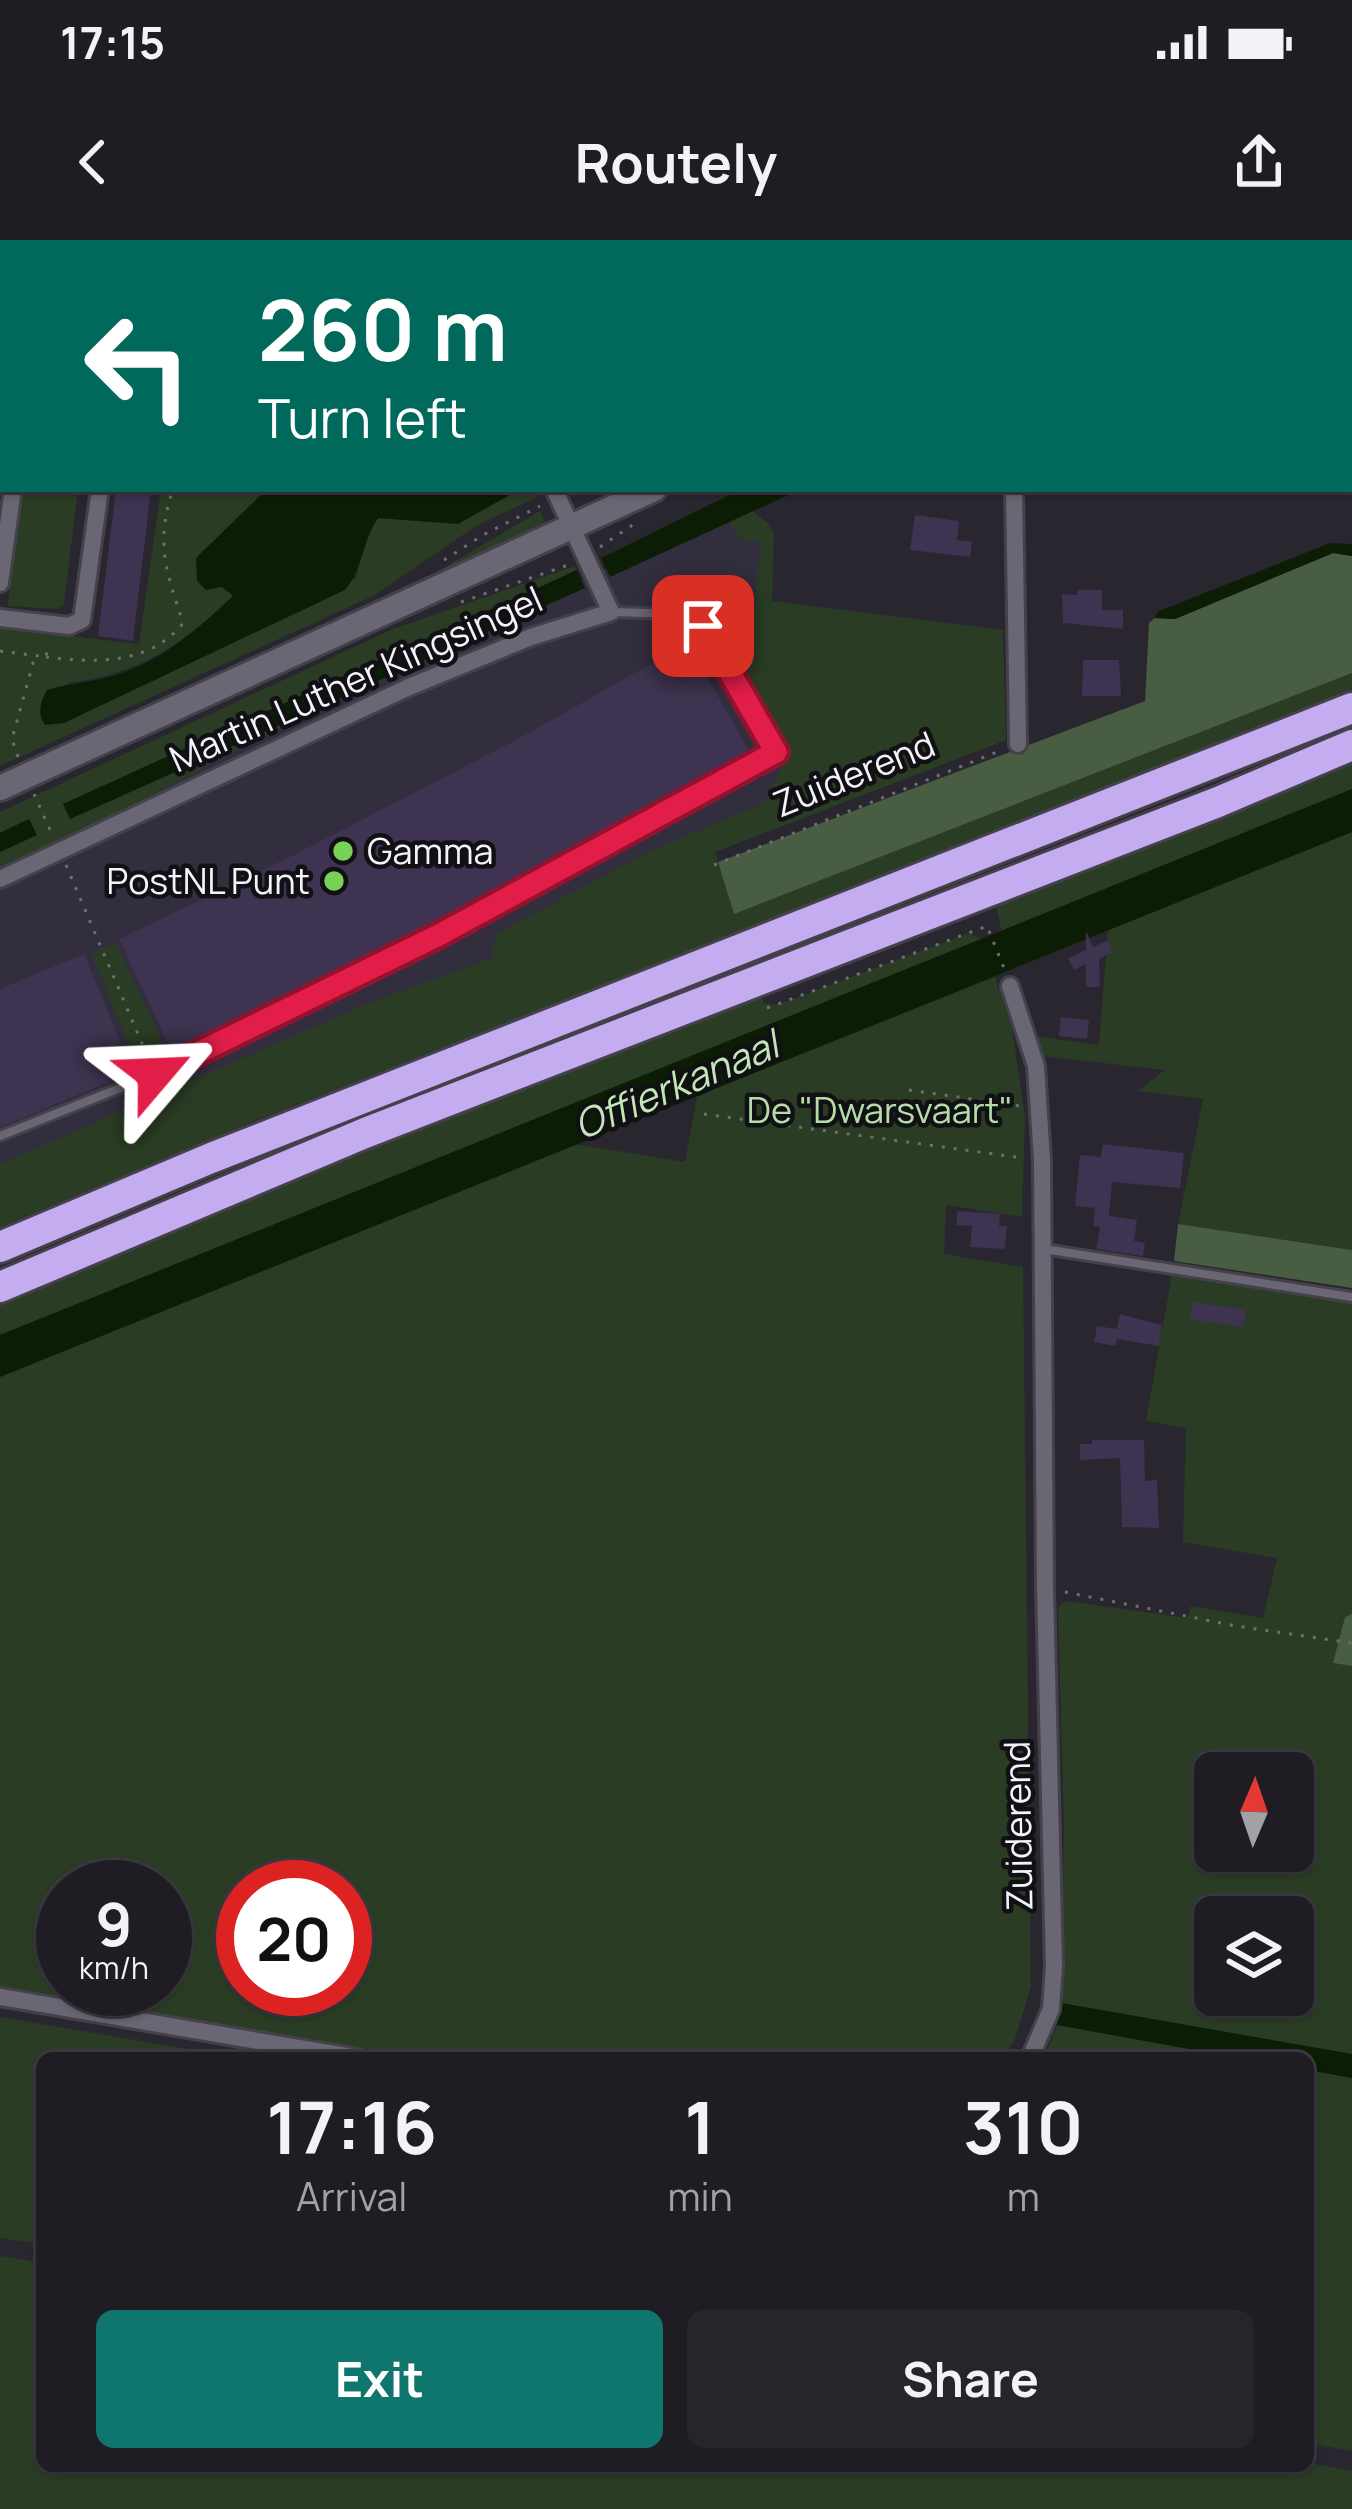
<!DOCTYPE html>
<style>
:root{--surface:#1f1c24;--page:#27252c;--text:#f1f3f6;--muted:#a1a1a6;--line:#3c3a41;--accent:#0f766e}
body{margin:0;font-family:Manrope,sans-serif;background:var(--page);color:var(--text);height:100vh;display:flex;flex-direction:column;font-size:45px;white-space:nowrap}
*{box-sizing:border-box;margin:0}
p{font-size:39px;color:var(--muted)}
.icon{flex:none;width:66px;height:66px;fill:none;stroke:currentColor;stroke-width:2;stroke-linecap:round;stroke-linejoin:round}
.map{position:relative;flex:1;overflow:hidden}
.side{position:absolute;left:36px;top:1812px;width:1278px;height:420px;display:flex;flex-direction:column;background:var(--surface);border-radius:18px;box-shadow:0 3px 9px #0004,0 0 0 3px var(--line)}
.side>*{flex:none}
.guide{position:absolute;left:0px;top:0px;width:1353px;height:252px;box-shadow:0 3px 9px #0004,0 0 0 3px var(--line);background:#00695c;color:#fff;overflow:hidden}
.needle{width:78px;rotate:2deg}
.fabs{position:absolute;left:1194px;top:1512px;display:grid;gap:24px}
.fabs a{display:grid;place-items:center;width:120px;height:120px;border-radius:18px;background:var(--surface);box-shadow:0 3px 9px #0004,0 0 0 3px var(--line);font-size:60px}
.speed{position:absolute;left:36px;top:1620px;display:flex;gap:24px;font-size:60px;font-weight:700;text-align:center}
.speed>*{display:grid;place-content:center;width:156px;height:156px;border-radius:50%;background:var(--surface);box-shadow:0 3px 9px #0004,0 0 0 3px var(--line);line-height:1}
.speed small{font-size:30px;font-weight:400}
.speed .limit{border:18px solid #d22;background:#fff;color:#111}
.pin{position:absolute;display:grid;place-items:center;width:102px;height:102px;color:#fff;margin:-51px;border-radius:24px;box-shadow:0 6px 18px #0006}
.me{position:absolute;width:132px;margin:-66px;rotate:64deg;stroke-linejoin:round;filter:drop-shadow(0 0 9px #0008)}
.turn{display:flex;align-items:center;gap:42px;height:252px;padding:0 60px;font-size:54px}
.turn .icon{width:156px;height:156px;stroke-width:2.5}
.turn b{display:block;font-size:84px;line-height:102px}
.eta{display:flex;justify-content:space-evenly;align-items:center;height:204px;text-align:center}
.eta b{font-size:72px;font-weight:700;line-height:84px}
.cta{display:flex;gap:24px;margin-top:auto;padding:24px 60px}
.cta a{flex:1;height:138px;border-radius:18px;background:var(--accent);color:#fff;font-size:48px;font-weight:700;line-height:138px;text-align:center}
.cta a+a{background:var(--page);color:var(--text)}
.status{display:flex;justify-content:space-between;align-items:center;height:84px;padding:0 60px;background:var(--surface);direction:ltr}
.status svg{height:33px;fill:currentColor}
header{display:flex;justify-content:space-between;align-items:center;height:156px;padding:0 60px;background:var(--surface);font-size:54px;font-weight:700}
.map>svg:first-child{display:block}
.built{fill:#332e3e}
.green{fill:#2a3d24;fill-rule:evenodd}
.forest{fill:#485d41}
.water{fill:#0b1e05}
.building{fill:#3e3350}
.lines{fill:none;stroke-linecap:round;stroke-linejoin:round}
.lane-casing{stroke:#44414a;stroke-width:14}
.street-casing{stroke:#44414a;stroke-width:22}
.secondary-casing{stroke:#44414a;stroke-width:30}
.highway-casing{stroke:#44414a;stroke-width:36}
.path{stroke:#706d76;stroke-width:3;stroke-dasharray:3 9;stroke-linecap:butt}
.lane{stroke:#6a6673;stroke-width:8}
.street{stroke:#6a6673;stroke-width:16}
.secondary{stroke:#6a6673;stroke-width:24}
.highway{stroke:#c4acf1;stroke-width:30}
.route-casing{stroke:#92132f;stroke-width:30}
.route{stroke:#e11d48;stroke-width:21}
.poi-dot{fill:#79d157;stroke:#111014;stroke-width:4.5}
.labels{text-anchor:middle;stroke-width:9;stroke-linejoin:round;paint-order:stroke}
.street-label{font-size:36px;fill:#f5f3fa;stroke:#111014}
.poi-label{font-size:36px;fill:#f5f3fa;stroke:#111014;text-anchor:start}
.park-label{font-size:36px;fill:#b5dca8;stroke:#111014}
.water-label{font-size:39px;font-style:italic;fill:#c1e8b4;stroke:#111014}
</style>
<div class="status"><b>17:15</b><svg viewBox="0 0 49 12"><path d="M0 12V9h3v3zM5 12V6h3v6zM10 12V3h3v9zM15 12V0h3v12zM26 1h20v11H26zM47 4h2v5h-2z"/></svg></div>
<header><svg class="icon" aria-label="back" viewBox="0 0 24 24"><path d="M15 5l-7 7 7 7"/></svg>Routely<svg class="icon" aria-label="share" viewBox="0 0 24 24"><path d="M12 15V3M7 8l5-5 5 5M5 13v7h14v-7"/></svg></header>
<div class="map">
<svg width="1352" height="2269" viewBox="0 0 1352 2269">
<rect width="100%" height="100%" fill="#292630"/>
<g class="built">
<path d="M1046 0H1352V140L1350 3H1046Z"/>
<path d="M733 267 767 294 765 439 807 557 505 724 0 932V604L550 356Z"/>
</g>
<g class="green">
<path d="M20 249H78L64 364 58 369 8 366Z"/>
<path d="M161 249H267L196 318 234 356C182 404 140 434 68 443L40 478 356 338 365 297 378 278 458 284 520 249H536L539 256 476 286 373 356 0 526V388L139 404Z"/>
<path d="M540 271 548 288 406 350Z"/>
<path d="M753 271 771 286 774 294 772 361 1003 390 1006 500 715 612 735 673 1352 433V453L246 884 0 987V924L374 761 493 718 495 695 646 613 762 564 786 521V512L748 437 761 302 740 299 729 282Z"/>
<path d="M575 326 577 330 561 338 63 564 71 579 297 478 98 583 0 627V612L37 594 29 579 0 593V572L393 389Z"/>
<path d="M1352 523V549L1002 692 995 663Z"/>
<path d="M1352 591V1010L1178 984 1203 859 1138 851 1165 830 1040 816 1033 796 1099 805 1108 690Z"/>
<path d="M969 693 982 699 0 1095V1061L90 1022 760 754 764 763 777 765Z"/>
<path d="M116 703 168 815 138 828 91 712Z"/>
<path d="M995 737 1012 789 1025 876 1022 977 946 965 944 1014 1023 1027 1031 1746 1015 1799 1002 1818H399L0 1751V1137L574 904 685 922 697 856ZM63 1647H165V1749H63ZM243 1647H345V1749H243Z"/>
<path d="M1172 1034 1352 1062V1374L1345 1377 1334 1423 1352 1426V1814L1061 1763 1064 1587 1058 1367 1067 1361 1187 1378 1191 1366 1263 1378 1277 1318 1183 1302 1186 1188 1146 1181ZM1215 1533H1293V1611H1215ZM1215 1677H1293V1755H1215Z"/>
<path d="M0 1777 240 1818H42V2004L0 1998Z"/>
<path d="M1057 1785 1239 1818H1044Z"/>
<path d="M1308 1830 1352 1838V2211L1308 2203Z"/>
<path d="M0 2016 42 2023V2226L1308 2223 1352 2231V2269H0Z"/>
</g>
<g class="forest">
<path d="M1333 313 1352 316V433L734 674 718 622 1145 461 1149 383 1155 378 1175 379Z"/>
<path d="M1178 984 1352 1010V1048L1174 1021Z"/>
<path d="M1352 1374V1426L1333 1423 1345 1377Z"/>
</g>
<g class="water">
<path d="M267 249H520L458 284 378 278C362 301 363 330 345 350L64 483 45 485C37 473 40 462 47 450 66 444 84 443 104 438 155 427 196 391 233 356L222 347 206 350 197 341 196 318Z"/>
<path d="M742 249H801L610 337 601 318Z"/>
<path d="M1330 303 1352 304V316L1333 313 1175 379 1155 378 1157 372Z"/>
<path d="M577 330 585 348 70 579 63 564Z"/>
<path d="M1352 549V592L0 1137V1095Z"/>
<path d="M29 579 37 595 0 612V593Z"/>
<path d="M1061 1763 1352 1814V1838L1308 1830V1818H1239L1057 1785Z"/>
</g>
<g class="building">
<path d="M116 249H151L133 401 98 396Z"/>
<path d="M915 275 959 281 957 300 972 302 970 317 910 310Z"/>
<path d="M1077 350H1102V370H1123V389L1063 383 1062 354 1077 355Z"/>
<path d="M688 403 751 514 367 721 173 814 119 699 294 615 518 499Z"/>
<path d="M1083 420H1119L1121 456H1082Z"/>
<path d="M1086 691 1093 707 1108 700 1113 712 1099 719 1100 747H1086V724L1074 730 1068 718 1086 710Z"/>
<path d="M84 714 133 832 0 887V749Z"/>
<path d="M1061 777 1089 780 1087 799 1059 796Z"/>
<path d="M1103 904 1184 913 1180 948 1112 942 1109 976 1137 980 1134 1001 1145 1003 1143 1016 1096 1009 1100 987 1093 986 1095 968 1075 966 1080 915 1101 917Z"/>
<path d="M957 971 1000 974 999 986H1007L1005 1009 970 1007 972 986 957 985Z"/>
<path d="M1192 1062 1246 1070 1243 1087 1190 1079Z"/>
<path d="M1120 1074 1162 1085 1159 1106 1117 1099 1115 1106 1094 1102 1097 1086 1117 1089Z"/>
<path d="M1092 1200H1144L1145 1241 1157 1240 1159 1288 1122 1287 1120 1218 1080 1220V1204H1092Z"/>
</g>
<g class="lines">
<g class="lane-casing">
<g id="lane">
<path d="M596 3V0"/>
<path d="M728 3 729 0"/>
<path d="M807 3V0"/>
<path d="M0 896 155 834 439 695 776 511 703 386 683 374 611 372"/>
<path d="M1044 1009 1352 1057"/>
</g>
</g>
<g class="street-casing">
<g id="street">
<path d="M76 0 103 3"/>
<path d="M479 0V3"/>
<path d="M121 3V0"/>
<path d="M272 3V0"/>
<path d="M1014 249 1018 504"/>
<path d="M0 343 13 249"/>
<path d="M0 378 69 386 82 380 100 249"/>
<path d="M0 639 409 447 531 397 611 372 554 249"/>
<path d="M1010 746 1036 826 1042 920 1045 1348 1054 1726 1051 1769 1030 1818"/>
<path d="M0 1757 358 1818"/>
</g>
</g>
<g class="secondary-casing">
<g id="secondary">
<path d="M1006 3 1007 0"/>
<path d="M0 548 654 249"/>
</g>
</g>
<g class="highway-casing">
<g id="highway">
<path d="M0 1007 211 918 1352 468"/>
<path d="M0 1047 365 893 1218 562 1352 505"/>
</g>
</g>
<g class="path">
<path d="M1350 174H1352"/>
<path d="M600 307 637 282"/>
<path d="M444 320 483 295 540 266"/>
<path d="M461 362 571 324"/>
<path d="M0 411 46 417 48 404"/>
<path d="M46 417C95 423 150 425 183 383 166 330 155 304 173 249"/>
<path d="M18 517 12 499 35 416"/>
<path d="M34 554 52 594"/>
<path d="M66 625 149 820"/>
<path d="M714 625 1002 510"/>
<path d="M767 768 987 686 1004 728"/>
<path d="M909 850 1020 866"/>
<path d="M704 874 1023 918"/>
<path d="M1065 1352 1236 1386 1352 1403"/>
</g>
<use href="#lane" class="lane"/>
<use href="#street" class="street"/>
<use href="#secondary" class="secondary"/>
<use href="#highway" class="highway"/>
</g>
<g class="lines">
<g class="route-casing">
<path id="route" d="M155 834 439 695 776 512 703 386"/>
</g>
<use href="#route" class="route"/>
</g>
<g class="poi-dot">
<circle cx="343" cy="611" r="12"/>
<circle cx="334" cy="641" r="12"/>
</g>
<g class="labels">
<g class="street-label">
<text transform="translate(356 439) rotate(-24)" y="13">Martin Luther Kingsingel</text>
<text transform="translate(854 534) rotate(-22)" y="13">Zuiderend</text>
<text transform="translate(1018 1586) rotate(-91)" y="13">Zuiderend</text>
</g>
<g class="poi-label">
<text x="367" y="624">Gamma</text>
<text x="310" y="654" text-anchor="end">PostNL Punt</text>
</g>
<g class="park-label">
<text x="880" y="883">De "Dwarsvaart"</text>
</g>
<g class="water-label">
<text transform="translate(676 845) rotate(-23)" y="14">Offierkanaal</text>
</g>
</g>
</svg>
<div class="fabs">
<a><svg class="needle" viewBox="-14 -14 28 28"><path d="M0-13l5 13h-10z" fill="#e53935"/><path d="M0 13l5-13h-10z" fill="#a1a1a6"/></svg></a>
<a><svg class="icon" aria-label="layers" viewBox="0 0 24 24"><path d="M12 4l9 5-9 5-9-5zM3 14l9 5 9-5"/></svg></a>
</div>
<div class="speed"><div>9<small>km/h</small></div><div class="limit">20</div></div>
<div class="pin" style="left:703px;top:386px;background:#d93025"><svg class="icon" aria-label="arrive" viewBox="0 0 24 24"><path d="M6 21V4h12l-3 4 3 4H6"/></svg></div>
<svg class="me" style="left:155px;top:834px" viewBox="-20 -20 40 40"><path d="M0-17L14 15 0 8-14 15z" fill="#e11d48" stroke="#fff" stroke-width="4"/></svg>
<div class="guide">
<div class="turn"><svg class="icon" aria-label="left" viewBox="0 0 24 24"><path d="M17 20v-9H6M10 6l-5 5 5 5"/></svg><div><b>260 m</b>Turn left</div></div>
</div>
<section class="side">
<div class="eta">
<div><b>17:16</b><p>Arrival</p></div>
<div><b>1</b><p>min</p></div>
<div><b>310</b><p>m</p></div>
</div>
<div class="cta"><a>Exit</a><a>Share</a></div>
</section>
</div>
